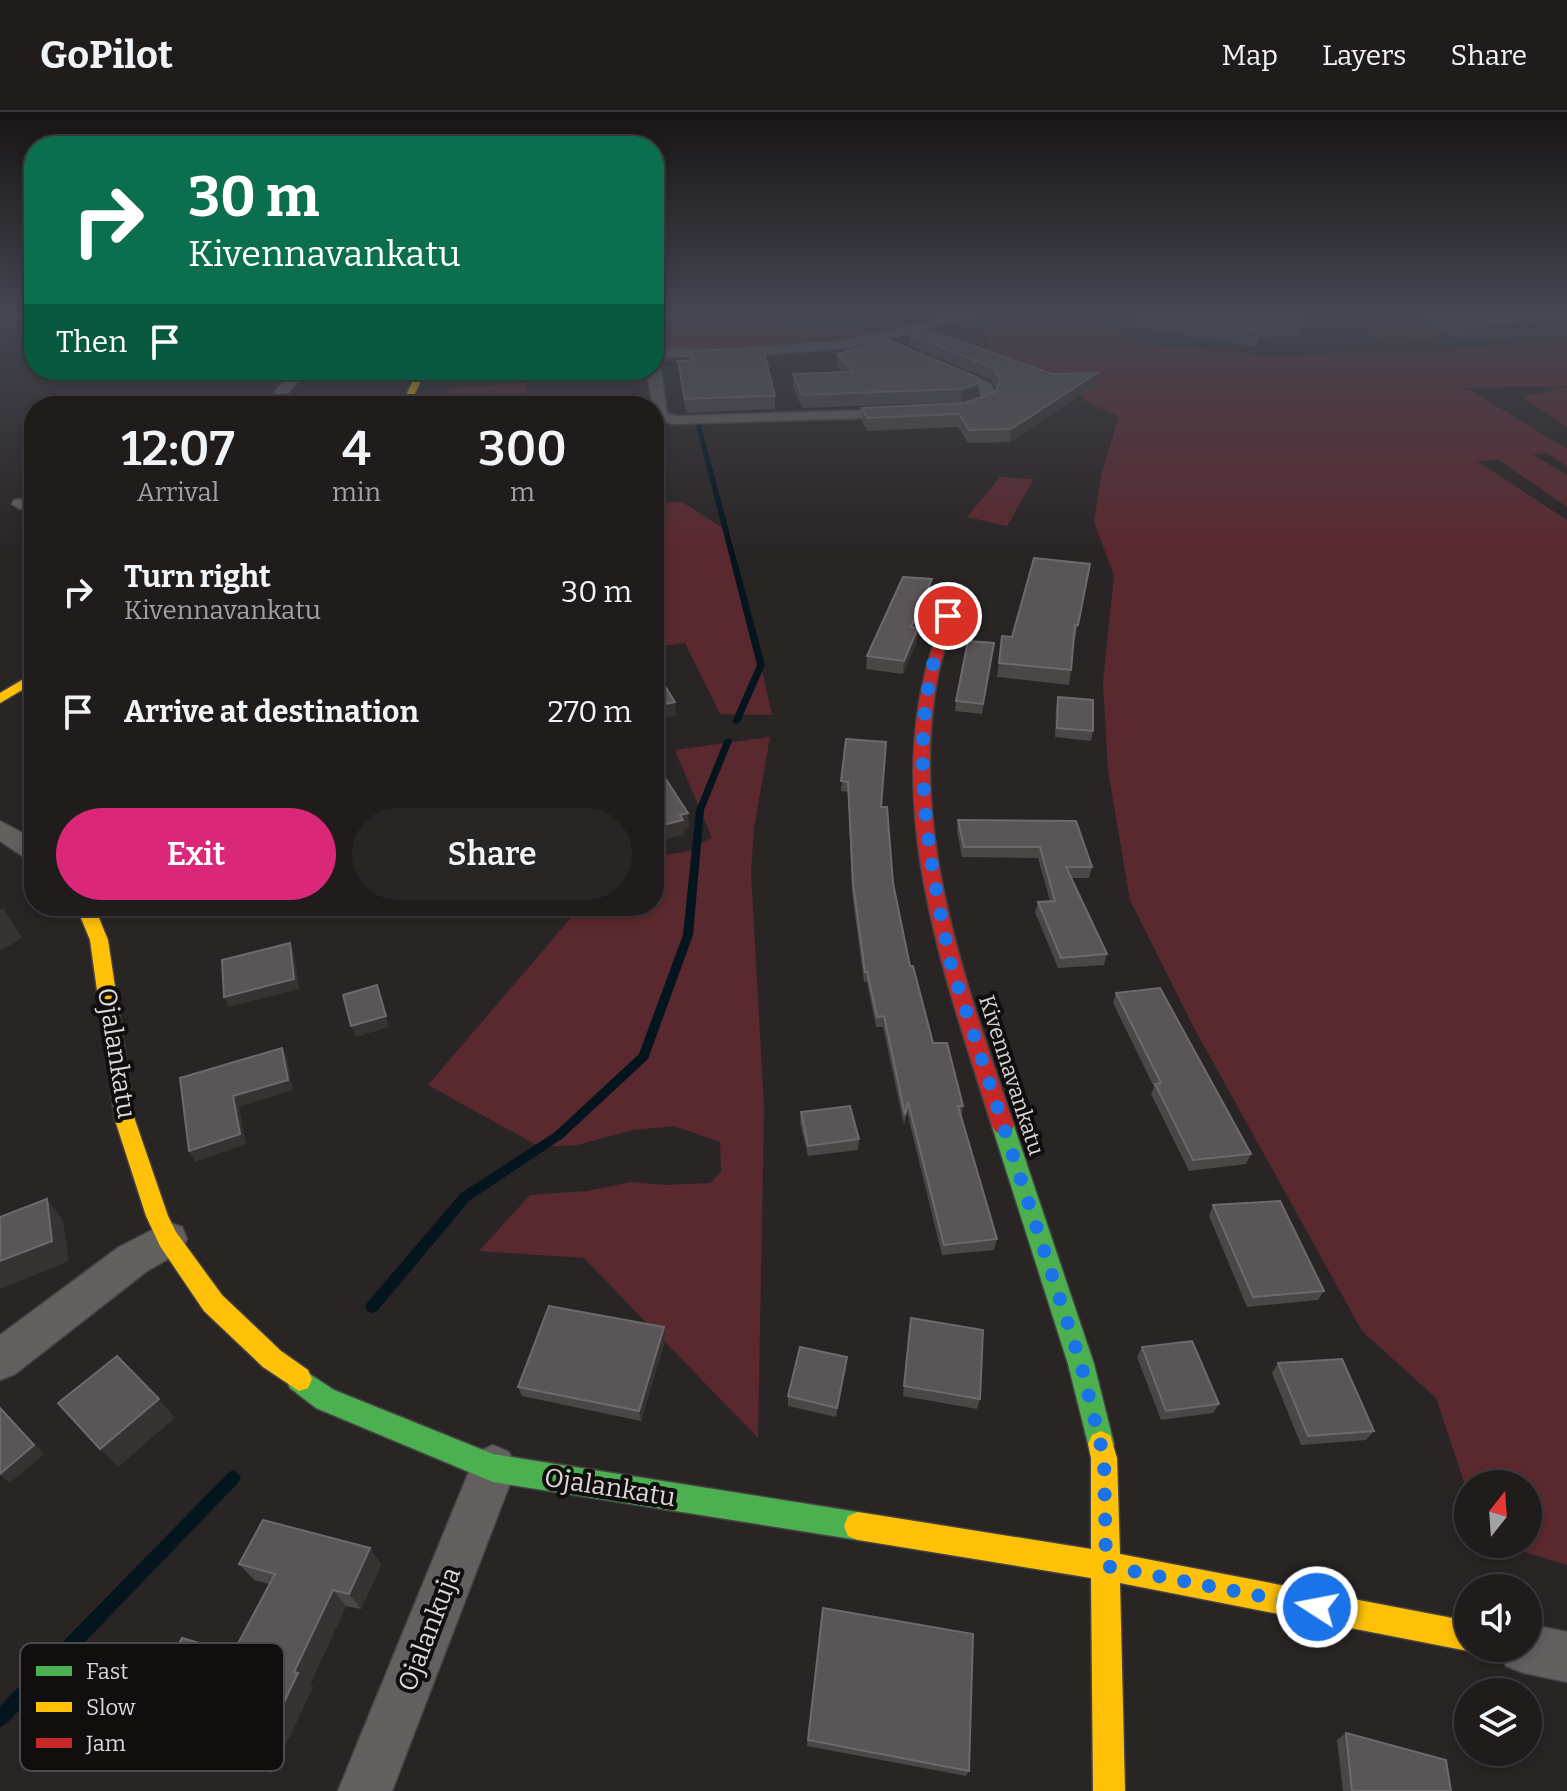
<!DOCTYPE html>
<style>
:root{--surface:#201c1c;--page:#282525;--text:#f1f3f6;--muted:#a2a1a3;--line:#3d3a3b;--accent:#db2777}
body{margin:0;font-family:Bitter,serif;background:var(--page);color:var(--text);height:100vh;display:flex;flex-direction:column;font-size:30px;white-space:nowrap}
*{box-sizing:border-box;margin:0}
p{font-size:26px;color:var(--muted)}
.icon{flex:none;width:44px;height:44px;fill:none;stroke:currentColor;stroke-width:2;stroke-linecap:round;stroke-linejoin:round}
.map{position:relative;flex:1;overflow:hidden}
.details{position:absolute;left:24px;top:284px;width:640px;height:520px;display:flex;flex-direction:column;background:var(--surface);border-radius:32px;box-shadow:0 4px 12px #0003,0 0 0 2px var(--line)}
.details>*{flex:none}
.guide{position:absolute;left:24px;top:24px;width:640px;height:244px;border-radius:32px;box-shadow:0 4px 12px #0003,0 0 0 2px var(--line);background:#0b6e4f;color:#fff;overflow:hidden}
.needle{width:52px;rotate:17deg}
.buttons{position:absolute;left:1454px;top:1358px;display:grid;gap:16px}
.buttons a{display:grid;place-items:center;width:88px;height:88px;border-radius:50%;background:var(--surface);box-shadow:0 4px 12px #0003,0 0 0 2px var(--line);font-size:40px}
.pin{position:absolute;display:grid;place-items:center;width:68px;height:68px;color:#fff;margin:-34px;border:4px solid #fff;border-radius:50%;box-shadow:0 2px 8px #0007}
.me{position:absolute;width:88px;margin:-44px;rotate:281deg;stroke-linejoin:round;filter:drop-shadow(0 0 6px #0008)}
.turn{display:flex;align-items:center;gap:28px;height:168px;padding:0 32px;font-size:36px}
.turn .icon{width:104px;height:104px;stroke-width:2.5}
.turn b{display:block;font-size:56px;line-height:68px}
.then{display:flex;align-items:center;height:76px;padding:0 32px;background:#0003;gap:16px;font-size:30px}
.eta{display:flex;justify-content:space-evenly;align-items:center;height:136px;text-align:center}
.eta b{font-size:48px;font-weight:600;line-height:56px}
.primary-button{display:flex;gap:16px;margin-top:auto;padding:16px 32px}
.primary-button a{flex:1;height:92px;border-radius:48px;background:var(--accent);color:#fff;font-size:32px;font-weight:600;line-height:92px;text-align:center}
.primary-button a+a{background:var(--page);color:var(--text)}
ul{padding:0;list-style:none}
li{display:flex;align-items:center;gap:24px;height:120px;padding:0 32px}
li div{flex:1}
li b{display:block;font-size:30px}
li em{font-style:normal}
header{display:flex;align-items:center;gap:48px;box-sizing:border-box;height:112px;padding:0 40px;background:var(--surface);border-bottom:2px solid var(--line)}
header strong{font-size:38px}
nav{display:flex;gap:44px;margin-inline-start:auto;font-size:28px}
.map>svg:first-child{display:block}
.green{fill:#5a292f}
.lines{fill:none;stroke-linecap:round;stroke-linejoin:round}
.stream{fill:#04151e;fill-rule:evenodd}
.street-casing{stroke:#464343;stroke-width:3}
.fast-casing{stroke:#464343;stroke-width:3}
.slow-casing{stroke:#464343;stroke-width:3}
.jam-casing{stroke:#464343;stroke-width:3}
.street{fill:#636060;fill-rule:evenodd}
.fast{fill:#4caf50;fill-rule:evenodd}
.slow{fill:#ffc107;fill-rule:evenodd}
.jam{fill:#c62828;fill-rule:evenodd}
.wall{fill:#4a4747}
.shaded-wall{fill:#373333}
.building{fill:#5a5657;stroke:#6e6a6b;stroke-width:2}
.route{stroke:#1a73e8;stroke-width:14;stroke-dasharray:0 25.2}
.labels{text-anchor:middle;stroke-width:8;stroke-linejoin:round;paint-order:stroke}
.street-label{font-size:22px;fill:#dcd7d8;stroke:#110e0e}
.near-street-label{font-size:26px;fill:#dcd7d8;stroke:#110e0e}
.key{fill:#110e0e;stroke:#4e4a4b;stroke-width:2}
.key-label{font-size:22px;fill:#dcd7d8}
</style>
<header>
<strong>GoPilot</strong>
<nav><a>Map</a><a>Layers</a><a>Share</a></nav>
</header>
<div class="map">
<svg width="1567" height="1679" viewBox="0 0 1567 1679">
<rect width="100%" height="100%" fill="#2a2525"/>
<g class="green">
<path d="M654 201H780L778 216 884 219 754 235 654 236Z"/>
<path d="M1032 201H1090L1103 205 1129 233 1241 239 1260 245 1393 238 1436 263 1400 240 1491 235 1486 232 1567 231V274L1459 276 1470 278 1567 337V354L1546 341 1533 343 1567 363V395L1499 348 1477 349 1567 408V1453L1498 1432H1528V1372H1468V1382L1436 1286 1362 1219 1194 916 1130 788 1108 659 1103 570 1114 464 1094 410 1101 364 1119 304 1088 291 1068 267 1012 253 985 235 992 222 975 216Z"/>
<path d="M1358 201 1424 206 1484 227 1427 220 1440 229 1385 231 1352 211 1372 210Z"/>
<path d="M527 271 526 284 643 288V294H438L450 276Z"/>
<path d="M1567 275V315L1523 285Z"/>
<path d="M1000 365 1034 367 1007 414 967 405Z"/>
<path d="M682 390 731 421 772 603 720 602 685 531 654 535V391Z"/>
<path d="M770 625 754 716 751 760 764 996 758 1326 584 1146 479 1139 530 1083 587 1079 631 1070 665 1073 710 1071 721 1060 720 1030 674 1014 633 1018 577 1033 540 1035 428 973 581 794H654V745L694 738 695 734 712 726 675 638Z"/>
</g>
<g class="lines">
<g class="stream">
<path d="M676 201H680L654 230V226Z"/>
<path d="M668 251 689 254 691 255 689 256 666 253Z"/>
<path d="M701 311 703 312 701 314 765 553 740 610 736 612 732 610 757 553 696 313Z"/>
<path d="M725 627H731L732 629 704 698 693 823 648 947 563 1026 469 1089 377 1199 372 1201 367 1199 365 1195 367 1191 461 1081 555 1020 639 942 683 823 696 698Z"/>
<path d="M233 1358 238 1361 241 1366 238 1371 6 1612 0 1615V1594L228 1361Z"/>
</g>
<g class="street-casing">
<g id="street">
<path d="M966 201H988L885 227 990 271 996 282 992 291 955 302 948 298 950 295 981 285 979 277 871 230 847 236 734 245H654V237H734L847 228Z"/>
<path d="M654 254 661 258 667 301 675 304 903 297 910 301 903 305 673 312 654 305 647 258H654Z"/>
<path d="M293 258H307L277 294H263Z"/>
<path d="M34 386V396L20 397 12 392 14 388Z"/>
<path d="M0 709 34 727V747L24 745 0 729Z"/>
<path d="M168 1110 182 1115 187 1127 182 1139 147 1159 15 1262 0 1268V1223L119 1135Z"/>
<path d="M493 1333 509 1340 516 1356 392 1679H338L477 1340Z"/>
<path d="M1528 1512 1567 1520V1570L1524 1561 1506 1554 1499 1536H1528Z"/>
</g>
</g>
<g class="fast-casing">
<g id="fast">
<path d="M1003 1006 1010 1008 1014 1014 1094 1252 1114 1332 1110 1341 1101 1345 1092 1341 1088 1332 1068 1252 992 1014 996 1008Z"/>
<path d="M299 1255 334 1278 493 1342 858 1400 868 1404 872 1414 868 1424 858 1428 493 1370 316 1296 290 1276 286 1267 290 1258Z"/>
</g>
</g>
<g class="slow-casing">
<g id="slow">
<path d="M418 258H426L409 294H401Z"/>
<path d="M34 561V571L0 591V581Z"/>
<path d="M76 794H94L108 828 135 1008 168 1104 176 1120 222 1183 281 1239 308 1258 312 1267 308 1276 299 1279 263 1255 204 1199 160 1134 146 1104 115 1008 90 828Z"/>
<path d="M1101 1319 1110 1323 1117 1346 1120 1442 1468 1509V1536H1475L1468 1539 1120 1471 1125 1679H1093L1091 1466 858 1428 848 1424 844 1414 848 1404 858 1400 1091 1437V1346L1088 1332 1092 1323Z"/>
</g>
</g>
<g class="jam-casing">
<path id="jam" d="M960 478 966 482C954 510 942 539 937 568 909 720 966 872 1014 1014L1010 1020 1003 1022 996 1020 992 1014C944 861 878 685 936 526 941 513 947 485 960 478Z"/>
</g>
<use href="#street" class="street"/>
<use href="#fast" class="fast"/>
<use href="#slow" class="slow"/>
<use href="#jam" class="jam"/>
</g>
<g class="wall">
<path d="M1130 201H1293L1305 209 1300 224 1259 225 1256 235 1131 214 1133 203Z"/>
<path d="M1414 201H1567V222L1460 229Z"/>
<path d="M910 223 1052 262 1097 261 1095 273 1010 330 968 331 958 315 867 319 862 309V296L966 291 996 280 997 278 991 268 910 234Z"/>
<path d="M690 239 775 284V297L686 301 679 262 678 249 690 248Z"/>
<path d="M837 242 978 266V283L961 290 802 296 793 275V262L842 260 837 254Z"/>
<path d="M1090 452 1075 527H1074L1071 558 1069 573 997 565 1002 524 1012 525Z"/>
<path d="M930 480 915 516H918L917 529 903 562 866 557 867 544Z"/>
<path d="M994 531 982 602 955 599 956 589Z"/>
<path d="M1058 585 1093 619 1091 629 1055 625 1056 595Z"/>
<path d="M846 627 881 695 893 771 910 854 933 931 963 994 961 1005 997 1127 994 1138 942 1143 907 1000 904 1013 883 915H876L867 870H864L852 781 848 680 841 679Z"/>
<path d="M958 708 1076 709 1092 755 1089 766H1071L1107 842 1104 853 1058 856 1035 800 1038 790 1050 789 1038 746 962 745 957 719Z"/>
<path d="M1116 881 1251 1042 1246 1052 1189 1059 1151 982 1154 975 1113 891Z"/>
<path d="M801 1000 859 1027 858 1038 808 1044 800 1011Z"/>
<path d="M1213 1093 1324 1179 1318 1188 1247 1195 1209 1104Z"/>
<path d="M910 1216 980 1287 977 1297 903 1284Z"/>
<path d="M666 1225 641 1309 522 1284 518 1275Z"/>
<path d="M1142 1235 1219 1292 1213 1301 1161 1308 1137 1245Z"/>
<path d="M1278 1251 1374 1319 1366 1328 1301 1333 1272 1261Z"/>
<path d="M846 1255 836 1305 788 1294V1284Z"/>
<path d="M370 1436 381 1453 361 1497 346 1494 310 1572 313 1575 272 1661 154 1624 134 1611 233 1541 269 1472 254 1468 239 1452Z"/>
<path d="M823 1496 969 1659 966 1664 807 1634Z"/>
<path d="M1346 1621 1451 1679H1343L1337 1628Z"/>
</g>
<g class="shaded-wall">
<path d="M1567 207V222L1460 229 1466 213Z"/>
<path d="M1097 261 1095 273 1010 330 1011 317Z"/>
<path d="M979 271 978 283 961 290 963 277Z"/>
<path d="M932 467 930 480 910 528 911 515Z"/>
<path d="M918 516 917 529 903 562 904 549Z"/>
<path d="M675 590 676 604 654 608V594Z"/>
<path d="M688 701 689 716 684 717V723L654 730V715L680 703Z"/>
<path d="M3 796 22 826 0 839V798Z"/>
<path d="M290 831 294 841 299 877 229 895 224 885Z"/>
<path d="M377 873 389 915 356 925 351 914Z"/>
<path d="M282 936 287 946 293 978 239 995 246 1032 195 1050 189 1039 233 984Z"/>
<path d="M47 1087 63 1108 69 1149 0 1177V1149Z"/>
<path d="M664 1215 666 1225 641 1309 639 1299Z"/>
<path d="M847 1245 846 1255 836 1305 837 1296Z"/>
<path d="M159 1287 175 1306 118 1355 100 1337Z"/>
<path d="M0 1296 44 1342 10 1371 0 1363Z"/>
<path d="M370 1436 381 1453 361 1497 349 1482Z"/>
<path d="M333 1478 346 1494 310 1572 313 1575 272 1661 256 1649 294 1560Z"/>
</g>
<g class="building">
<path d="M1149 201H1293L1305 209 1247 210 1261 219Z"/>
<path d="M1445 201H1567V207L1466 213Z"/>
<path d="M929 218 1052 262 1097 261 1011 317 969 318 959 302 867 306 862 296 966 291 996 280 1000 268 993 256 910 223Z"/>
<path d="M888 228 978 266 979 271 963 277 802 283 793 262 853 260 837 242Z"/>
<path d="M763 236 775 284 685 287 678 249 692 248 690 239Z"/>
<path d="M1034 446 1090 452 1078 513H1075L1071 558 999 551 1002 524 1012 525Z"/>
<path d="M903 465 932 467 911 515 918 516 904 549 867 544Z"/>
<path d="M968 529 994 531 983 592 956 589Z"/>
<path d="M654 557 675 590 654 594Z"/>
<path d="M1058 585 1093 588V619L1057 616Z"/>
<path d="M846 627 886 630 881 695H887L893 771 910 854H913L933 931H947L963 994H958L997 1127 944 1133 908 990 905 1003 884 904 877 905 867 860H865L853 771 848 670 841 669Z"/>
<path d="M654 649 688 701 680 703 683 708 654 715Z"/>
<path d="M958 708 1076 709 1092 755H1066L1107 842 1061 846 1038 790 1055 789 1040 735H964Z"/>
<path d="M290 831 294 867 224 885 222 848Z"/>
<path d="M377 873 386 904 351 914 343 883Z"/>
<path d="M1160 876 1251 1042 1193 1048 1155 972 1161 971 1116 881Z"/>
<path d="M282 936 288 968 233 984 240 1022 189 1039 180 966Z"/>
<path d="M850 994 859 1027 808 1034 801 1000Z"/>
<path d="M47 1087 52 1129 0 1149V1105Z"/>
<path d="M1280 1089 1324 1179 1253 1185 1213 1093Z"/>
<path d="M549 1194 664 1215 639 1299 518 1275Z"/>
<path d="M911 1206 983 1218 980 1287 904 1274Z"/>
<path d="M1192 1229 1219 1292 1166 1299 1142 1235Z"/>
<path d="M800 1235 847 1245 837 1296 788 1284Z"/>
<path d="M117 1244 159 1287 100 1337 58 1291Z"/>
<path d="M1342 1247 1374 1319 1308 1324 1278 1251Z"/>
<path d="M0 1296 34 1333 0 1362Z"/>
<path d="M263 1408 370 1436 349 1482 333 1478 294 1560 298 1561 256 1649 134 1611 182 1526 233 1541 275 1462 239 1452Z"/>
<path d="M823 1496 973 1522 969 1659 808 1628Z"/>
<path d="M1346 1621 1446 1648 1451 1679H1352Z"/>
</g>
<linearGradient id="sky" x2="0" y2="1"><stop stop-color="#171414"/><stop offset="0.46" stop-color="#444651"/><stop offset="1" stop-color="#444651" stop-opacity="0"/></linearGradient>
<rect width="1567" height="437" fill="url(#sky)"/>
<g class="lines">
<path class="route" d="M948 504C943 522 936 540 932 557 910 652 931 759 951 853L1081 1252 1104 1346 1106 1454 1317 1495"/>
</g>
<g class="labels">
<g class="street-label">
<text transform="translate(1012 963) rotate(72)" y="8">Kivennavankatu</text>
</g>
<g class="near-street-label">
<text transform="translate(117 941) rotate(81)" y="9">Ojalankatu</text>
<text transform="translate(610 1375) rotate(9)" y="9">Ojalankatu</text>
<text transform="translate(429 1517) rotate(-69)" y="9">Ojalankuja</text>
</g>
</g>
<rect x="20" y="1531" width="264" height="128" rx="12" class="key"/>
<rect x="36" y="1554" width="36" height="10" fill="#4caf50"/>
<rect x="36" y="1590" width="36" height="10" fill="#ffc107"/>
<rect x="36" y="1626" width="36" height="10" fill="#c62828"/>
<g class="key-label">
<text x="86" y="1567">Fast</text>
<text x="86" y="1603">Slow</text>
<text x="86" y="1639">Jam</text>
</g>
</svg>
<div class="buttons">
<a><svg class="needle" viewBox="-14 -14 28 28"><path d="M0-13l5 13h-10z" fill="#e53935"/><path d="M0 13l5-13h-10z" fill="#a2a1a3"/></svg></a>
<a><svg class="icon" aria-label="sound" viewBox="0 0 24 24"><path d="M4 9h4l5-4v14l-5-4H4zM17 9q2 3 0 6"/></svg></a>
<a><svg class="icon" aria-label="layers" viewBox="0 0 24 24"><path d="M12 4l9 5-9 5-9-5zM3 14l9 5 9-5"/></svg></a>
</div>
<div class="pin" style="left:948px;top:504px;background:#d93025"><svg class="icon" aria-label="arrive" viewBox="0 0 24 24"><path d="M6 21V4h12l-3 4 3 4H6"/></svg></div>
<svg class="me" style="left:1317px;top:1495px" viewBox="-20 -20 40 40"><circle r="17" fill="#1a73e8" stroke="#fff" stroke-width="3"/><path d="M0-11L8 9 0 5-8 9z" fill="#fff"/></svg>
<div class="guide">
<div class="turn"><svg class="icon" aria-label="right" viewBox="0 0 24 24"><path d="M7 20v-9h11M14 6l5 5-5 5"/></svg><div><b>30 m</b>Kivennavankatu</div></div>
<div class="then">Then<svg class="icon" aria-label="arrive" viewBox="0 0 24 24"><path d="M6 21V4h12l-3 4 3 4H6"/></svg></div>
</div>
<section class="details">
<div class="eta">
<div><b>12:07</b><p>Arrival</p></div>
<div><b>4</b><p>min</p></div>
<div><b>300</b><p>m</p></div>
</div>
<ul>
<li><svg class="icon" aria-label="right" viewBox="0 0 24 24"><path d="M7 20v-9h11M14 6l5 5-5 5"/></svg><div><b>Turn right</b><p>Kivennavankatu</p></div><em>30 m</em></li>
<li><svg class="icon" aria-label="arrive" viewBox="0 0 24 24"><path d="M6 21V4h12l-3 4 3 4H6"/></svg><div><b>Arrive at destination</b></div><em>270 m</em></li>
</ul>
<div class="primary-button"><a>Exit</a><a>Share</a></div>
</section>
</div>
